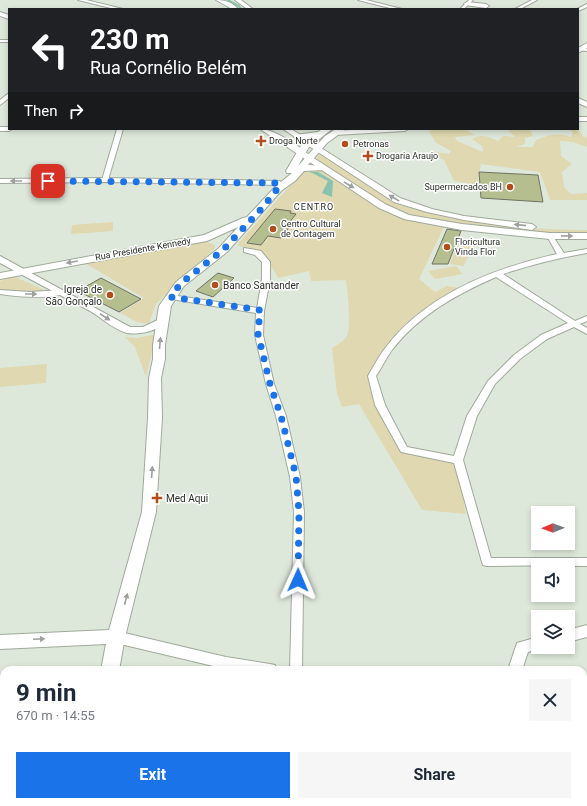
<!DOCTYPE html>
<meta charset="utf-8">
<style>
:root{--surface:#fff;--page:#f6f6f7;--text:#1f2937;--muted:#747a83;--accent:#1a73e8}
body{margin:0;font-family:Roboto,sans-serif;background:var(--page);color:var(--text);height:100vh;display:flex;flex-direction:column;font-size:15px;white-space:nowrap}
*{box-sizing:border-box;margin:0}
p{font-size:13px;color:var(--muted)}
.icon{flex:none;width:22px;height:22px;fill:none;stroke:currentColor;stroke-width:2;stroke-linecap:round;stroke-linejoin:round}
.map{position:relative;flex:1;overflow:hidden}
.sheet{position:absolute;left:0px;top:666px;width:587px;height:140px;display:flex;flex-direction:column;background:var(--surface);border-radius:12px 12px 0 0;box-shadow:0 2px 6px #0003}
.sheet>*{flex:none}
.hud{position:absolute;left:8px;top:8px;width:571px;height:122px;border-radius:0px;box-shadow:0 2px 6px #0003;background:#202124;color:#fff;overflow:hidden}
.needle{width:26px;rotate:269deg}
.buttons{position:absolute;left:531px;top:506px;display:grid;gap:8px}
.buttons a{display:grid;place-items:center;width:44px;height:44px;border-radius:0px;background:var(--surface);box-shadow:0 2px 6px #0003;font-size:20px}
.pin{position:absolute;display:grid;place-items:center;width:34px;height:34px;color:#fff;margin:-17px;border-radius:8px;box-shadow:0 2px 6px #0006}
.me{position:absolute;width:44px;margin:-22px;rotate:1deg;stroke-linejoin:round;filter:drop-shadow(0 0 3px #0008)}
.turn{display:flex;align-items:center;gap:14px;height:84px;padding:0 16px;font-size:18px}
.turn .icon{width:52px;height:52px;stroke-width:2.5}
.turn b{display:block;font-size:28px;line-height:34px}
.then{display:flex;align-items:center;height:38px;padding:0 16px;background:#0003;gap:8px;font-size:15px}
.round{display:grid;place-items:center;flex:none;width:42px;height:42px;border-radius:0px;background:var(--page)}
.overview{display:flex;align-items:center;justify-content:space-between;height:68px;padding:0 16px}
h1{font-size:24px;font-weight:700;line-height:30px}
.button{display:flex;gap:8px;margin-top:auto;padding:8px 16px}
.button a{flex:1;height:46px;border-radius:0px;background:var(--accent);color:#fff;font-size:16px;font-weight:700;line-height:46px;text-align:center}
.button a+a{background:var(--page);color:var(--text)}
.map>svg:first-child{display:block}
.green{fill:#dfd8b0}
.water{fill:#89c3b0}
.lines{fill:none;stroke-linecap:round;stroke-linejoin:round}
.stream{stroke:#89c3b0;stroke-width:2}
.building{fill:#b4be8e;stroke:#6f7264}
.minor-casing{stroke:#a0a99b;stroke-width:2}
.tertiary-casing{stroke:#a0a99b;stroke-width:2}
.secondary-casing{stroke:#a0a99b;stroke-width:2}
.minor{fill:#fff;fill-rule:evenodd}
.tertiary{fill:#fff;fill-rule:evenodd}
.secondary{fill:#fff;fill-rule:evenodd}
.oneway{fill:#9ea09d}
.route{stroke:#1a73e8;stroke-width:7;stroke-dasharray:0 12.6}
.poi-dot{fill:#b24d1c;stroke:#fff;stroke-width:1.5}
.labels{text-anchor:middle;stroke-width:3;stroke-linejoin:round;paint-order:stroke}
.far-poi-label{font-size:9px;fill:#282c26;stroke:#fff;text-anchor:start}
.far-neighbourhood-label{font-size:9px;letter-spacing:1px;fill:#282c26;stroke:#fff}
.far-street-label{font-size:9px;fill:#282c26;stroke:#fff}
.poi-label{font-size:10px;fill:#282c26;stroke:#fff;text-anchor:start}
</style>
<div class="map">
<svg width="587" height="806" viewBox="0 0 587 806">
<rect width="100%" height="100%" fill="#dee8da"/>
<g class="green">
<path d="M435 129 467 130 475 135 455 137 457 141 483 152 482 146 472 139C481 133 489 137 498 141L503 136 515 137 509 131V129H530L533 136 525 138V144L516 147H533L536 140C549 135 557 132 571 137L573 132 570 129H577L584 137 587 138V147L573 142 560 141 561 156 572 164 562 172 564 187 571 194 587 193V200H550L540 172 481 164 477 185 454 181 444 160 429 151 449 154 451 151 435 142 429 131Z"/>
<path d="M319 154 397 204C458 223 523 230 587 230V234L523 232 457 223 409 214 382 203 316 160Z"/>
<path d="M305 169H319L383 211 444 227 419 279 435 292 447 286 460 288 434 303 397 332 368 375 376 407 401 448 456 462 466 514 422 510 359 404 342 407 337 394 332 348C337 345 344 341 347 336 352 325 347 282 344 270L346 280 311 281 309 271 278 278C266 255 260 254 237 245Z"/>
<path d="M113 222V231L71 234 72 225Z"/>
<path d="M460 238 475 240 464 266 450 264Z"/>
<path d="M196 242H207L215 245V248L156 304 149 323C139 326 129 317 120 313L144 298 83 262Z"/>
<path d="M456 266 463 274 435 279 428 271Z"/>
<path d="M13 276 49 292 0 290V281Z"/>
<path d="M156 334 146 377 135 347 125 337 138 338Z"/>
<path d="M47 364 46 383 0 387V368Z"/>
<path d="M164 802H484L490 806H163Z"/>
</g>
<path class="water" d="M310 172H318L333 181 332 197 322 193 328 181Z"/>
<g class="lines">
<path class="stream" d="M228 0 239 6 241 9"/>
</g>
<g class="building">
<path d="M479 172 538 175 543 202 481 198Z"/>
<path d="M275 209 291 211 290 213 296 214 288 224 291 225 281 238 268 236 261 245 247 243Z"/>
<path d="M447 229 461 231 448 264H432Z"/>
<path d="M218 273 234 278 213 297 196 291Z"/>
<path d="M101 278 141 299 119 312 78 291Z"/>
</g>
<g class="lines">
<g class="minor-casing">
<g id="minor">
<path d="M78 0H86L123 9H115Z"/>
<path d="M358 0H366L402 9H394Z"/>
<path d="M469 0H473L464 9H460Z"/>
<path d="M532 0H537L520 9H515Z"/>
<path d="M587 4V7L578 11V9H577Z"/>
<rect x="0" y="40" width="9" height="2"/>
<path d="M578 48 587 49V51L578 50Z"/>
<path d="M9 93V98L0 105V100Z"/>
<path d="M0 127H9V129H12L9 131H0Z"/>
<path d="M117 129H123L108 180 103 181 102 180Z"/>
<path d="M550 234 552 235 564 253 587 249V253C558 258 530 265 503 274L575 321 587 316V321L580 324 587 328V334L574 327 547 339 520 359 495 384 477 416 463 460 491 558H587V566H568V565L487 566 483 565 482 562 454 463 401 452 375 405 368 376C373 367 379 356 386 347 427 294 494 268 557 254L547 236ZM496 277 568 323 541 335 514 355 488 381 467 416 454 456 407 447 385 405 376 376C382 367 386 358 392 350 419 315 457 294 496 277Z"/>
<path d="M244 248 261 251 270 262V280L264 311 263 335 274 384 286 416 300 477 304 512 302 670H290L294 512 290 477 276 416 266 384 255 335 256 313 171 299 167 297 171 295 257 308 262 280V262L255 255 244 252Z"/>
<path d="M0 290 30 292 61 290 65 292 64 294C43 299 21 297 0 294Z"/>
</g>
</g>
<g class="tertiary-casing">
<g id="tertiary">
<path d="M216 0C225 0 232 2 238 9H232Z"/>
<path d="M235 0H241L253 9H247Z"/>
<path d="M0 12 9 15V19L0 16Z"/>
<rect x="578" y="117" width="9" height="4"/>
<path d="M260 129C275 129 300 147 312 157L385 204 409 215 462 224 550 233H587V239H550L462 230 404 219 379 208Z"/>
<path d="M283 129H291L400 198 432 209 464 216 532 224 536 227 532 230 464 220 427 212 394 202Z"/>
<path d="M368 129H408L405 131 335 135 331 133 335 131Z"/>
<path d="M105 178 279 181 283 183 279 185 105 182 0 183V179Z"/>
<path d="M0 256 130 327H143L162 318 167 321C158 331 140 335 127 333 113 329 102 318 90 311 60 295 30 279 0 263Z"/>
<path d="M587 625V637L568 642V630Z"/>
<path d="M116 631 226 657 270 664 275 665 277 670 226 669 116 643 111 641 109 637 111 633Z"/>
<path d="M538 637V647H543L528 652 522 670H508L517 643Z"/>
<path d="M583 729 587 730V744L583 743Z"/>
</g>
</g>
<g class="secondary-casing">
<g id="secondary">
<path d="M467 2 486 4 489 6 486 8 465 5 464 4Z"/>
<path d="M587 43V48L578 53V48Z"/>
<path d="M578 98 587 102V107L578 103Z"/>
<path d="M322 129H332L309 147 298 166 325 136 336 129H346L327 143 308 165 325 166 326 168 325 170 304 171 295 181 281 191 227 252 184 286 171 306 165 345V359L161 378 162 418 156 512 125 637 119 670H101L106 644 0 649V635L109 630 142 512 148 418 149 378 153 359V345L159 306 176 282 219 248 238 227 207 241 0 279V273L204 235 243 218 247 217 275 187 292 173H287L286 171 300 147 309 138 298 140 294 137 295 135 318 132Z"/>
<path d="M74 802H94L93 806H73Z"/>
</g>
</g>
<use href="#minor" class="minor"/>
<use href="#tertiary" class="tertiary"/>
<use href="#secondary" class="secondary"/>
</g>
<defs><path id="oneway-solid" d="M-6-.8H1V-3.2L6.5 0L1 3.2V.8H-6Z"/></defs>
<g class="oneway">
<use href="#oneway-solid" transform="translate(16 181) rotate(180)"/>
<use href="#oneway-solid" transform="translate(349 185) rotate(31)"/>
<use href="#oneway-solid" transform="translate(394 198) rotate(-150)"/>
<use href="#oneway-solid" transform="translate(520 225) rotate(-174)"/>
<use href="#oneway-solid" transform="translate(567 236) rotate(1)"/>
<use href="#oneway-solid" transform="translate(72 262) rotate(170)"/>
<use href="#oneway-solid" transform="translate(31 294)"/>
<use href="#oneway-solid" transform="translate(105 317) rotate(33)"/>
<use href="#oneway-solid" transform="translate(160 343) rotate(-85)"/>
<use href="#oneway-solid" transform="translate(152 472) rotate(-86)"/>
<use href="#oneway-solid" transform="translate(126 599) rotate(-75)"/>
<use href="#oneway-solid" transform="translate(39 639) rotate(-3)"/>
</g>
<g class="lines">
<path class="route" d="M48 181 279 183 278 188 264 206 223 250 180 284 171 297 260 310 258 334 270 384 281 416 296 476 299 512 298 580"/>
</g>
<g class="poi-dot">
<path d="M259 135h4v4h4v4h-4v4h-4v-4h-4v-4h4z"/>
<circle cx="345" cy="144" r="4"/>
<path d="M366 150h4v4h4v4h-4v4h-4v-4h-4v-4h4z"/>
<circle cx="510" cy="187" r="4"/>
<circle cx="273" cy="229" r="4"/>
<circle cx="447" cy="247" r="4"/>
<circle cx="215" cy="285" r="4"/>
<circle cx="110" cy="295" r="4"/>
<path d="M155 492h4v4h4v4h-4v4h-4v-4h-4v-4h4z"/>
</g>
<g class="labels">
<g class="far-poi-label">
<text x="269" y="144">Droga Norte</text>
<text x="353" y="147">Petronas</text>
<text x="376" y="159">Drogaria Araujo</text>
<text x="502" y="190" text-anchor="end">Supermercados BH</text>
<text x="281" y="227">Centro Cultural<tspan x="281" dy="10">de Contagem</tspan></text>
<text x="455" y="245">Floricultura<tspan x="455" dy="10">Vinda Flor</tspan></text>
</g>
<g class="far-neighbourhood-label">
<text x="314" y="210">CENTRO</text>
</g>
<g class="far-street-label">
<text transform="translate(143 249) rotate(-10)" y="3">Rua Presidente Kennedy</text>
</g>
<g class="poi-label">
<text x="223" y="289">Banco Santander</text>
<text x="102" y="293" text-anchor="end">Igreja de<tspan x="102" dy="12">São Gonçalo</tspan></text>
<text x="166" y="502">Med Aqui</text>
</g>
</g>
</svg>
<div class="buttons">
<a><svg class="needle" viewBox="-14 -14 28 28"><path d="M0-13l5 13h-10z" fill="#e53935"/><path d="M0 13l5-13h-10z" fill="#747a83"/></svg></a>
<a><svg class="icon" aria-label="sound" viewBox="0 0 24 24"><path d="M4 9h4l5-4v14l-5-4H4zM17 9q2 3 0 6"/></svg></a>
<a><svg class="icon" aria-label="layers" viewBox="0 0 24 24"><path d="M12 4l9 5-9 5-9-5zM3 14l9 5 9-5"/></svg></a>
</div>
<div class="pin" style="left:48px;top:181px;background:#d93025"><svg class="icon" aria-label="arrive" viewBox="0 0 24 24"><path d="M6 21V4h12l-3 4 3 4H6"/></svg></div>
<svg class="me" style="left:298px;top:580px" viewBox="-20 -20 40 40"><path d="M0-17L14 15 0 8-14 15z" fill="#1a73e8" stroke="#fff" stroke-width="4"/></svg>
<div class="hud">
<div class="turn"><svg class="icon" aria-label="left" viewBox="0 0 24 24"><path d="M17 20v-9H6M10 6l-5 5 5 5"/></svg><div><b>230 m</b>Rua Cornélio Belém</div></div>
<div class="then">Then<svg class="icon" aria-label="right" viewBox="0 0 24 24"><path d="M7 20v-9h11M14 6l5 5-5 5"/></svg></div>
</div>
<section class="sheet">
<div class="overview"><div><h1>9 min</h1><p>670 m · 14:55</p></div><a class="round"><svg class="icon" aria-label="close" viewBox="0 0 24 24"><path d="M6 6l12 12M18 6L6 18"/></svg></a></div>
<div class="button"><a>Exit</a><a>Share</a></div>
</section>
</div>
